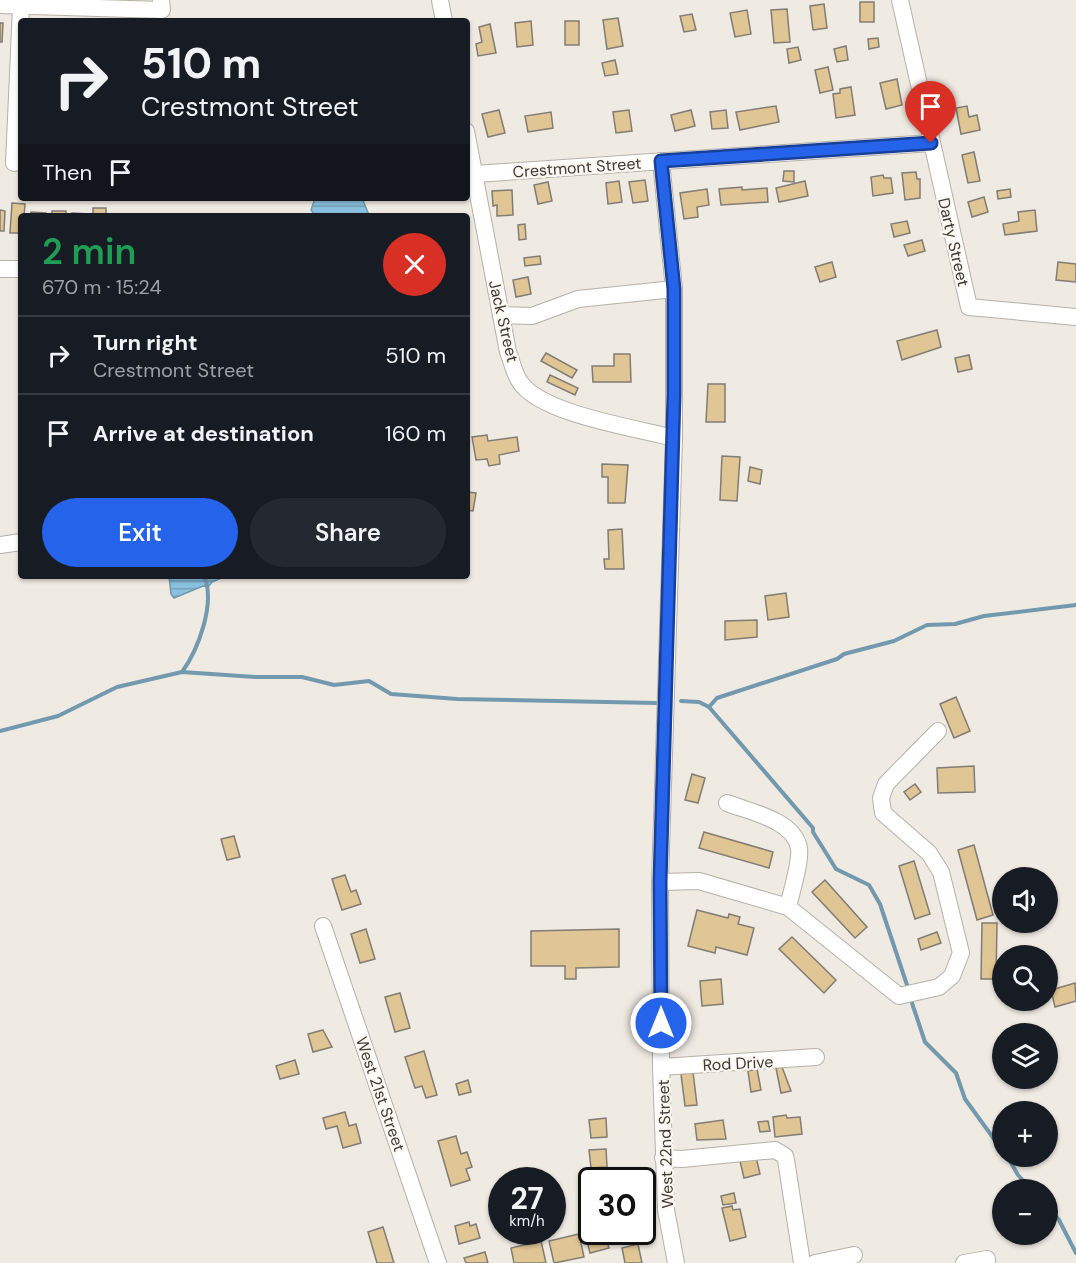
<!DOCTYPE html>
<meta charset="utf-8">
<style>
:root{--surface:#171b24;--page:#242831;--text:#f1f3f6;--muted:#9ea1a6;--line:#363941;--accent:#2563eb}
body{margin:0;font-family:"DM Sans",sans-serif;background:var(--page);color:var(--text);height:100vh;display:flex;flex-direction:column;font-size:22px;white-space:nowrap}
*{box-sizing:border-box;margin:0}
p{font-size:20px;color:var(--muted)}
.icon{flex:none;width:33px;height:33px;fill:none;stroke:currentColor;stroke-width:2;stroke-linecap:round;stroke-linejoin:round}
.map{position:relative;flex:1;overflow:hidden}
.drawer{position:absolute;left:18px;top:213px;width:452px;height:366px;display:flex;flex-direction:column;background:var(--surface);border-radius:6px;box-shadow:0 2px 4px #0004}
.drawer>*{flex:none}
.top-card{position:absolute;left:18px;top:18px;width:452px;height:183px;border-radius:6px;box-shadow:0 2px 4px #0004;background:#171b24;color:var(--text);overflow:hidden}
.fabs{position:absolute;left:992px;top:867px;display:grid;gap:12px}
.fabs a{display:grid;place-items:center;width:66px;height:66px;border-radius:50%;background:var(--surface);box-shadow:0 2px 4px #0004;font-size:30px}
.speed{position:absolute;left:488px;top:1167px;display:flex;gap:12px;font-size:30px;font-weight:700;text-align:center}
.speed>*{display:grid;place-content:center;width:78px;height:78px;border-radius:50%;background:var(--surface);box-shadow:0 2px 4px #0004;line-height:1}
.speed small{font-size:15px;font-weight:400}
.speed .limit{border:3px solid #111;border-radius:9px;background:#fff;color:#111}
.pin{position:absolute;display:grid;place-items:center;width:51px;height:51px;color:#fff;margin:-62px -26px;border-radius:50% 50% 50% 0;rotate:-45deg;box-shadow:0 0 6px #0007}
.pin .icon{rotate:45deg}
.me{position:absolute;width:66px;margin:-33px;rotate:0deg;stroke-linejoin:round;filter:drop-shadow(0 0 4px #0008)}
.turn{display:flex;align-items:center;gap:21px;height:126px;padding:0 24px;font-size:27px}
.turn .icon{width:78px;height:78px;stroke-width:2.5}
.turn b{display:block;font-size:42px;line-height:51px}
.then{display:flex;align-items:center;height:57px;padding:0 24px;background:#0003;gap:12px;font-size:22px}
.round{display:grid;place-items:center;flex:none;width:63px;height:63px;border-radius:32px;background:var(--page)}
.head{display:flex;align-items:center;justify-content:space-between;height:102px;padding:0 24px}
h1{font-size:36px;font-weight:600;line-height:45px;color:#1e9e55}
.action{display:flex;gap:12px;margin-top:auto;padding:12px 24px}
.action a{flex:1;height:69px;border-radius:36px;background:var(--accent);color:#fff;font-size:24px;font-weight:600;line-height:69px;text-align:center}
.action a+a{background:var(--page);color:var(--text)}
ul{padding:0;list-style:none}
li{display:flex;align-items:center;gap:18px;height:78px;padding:0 24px;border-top:2px solid var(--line)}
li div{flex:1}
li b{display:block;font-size:22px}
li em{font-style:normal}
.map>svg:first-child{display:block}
.water{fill:url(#water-rules);stroke:#7399ae;stroke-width:1.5}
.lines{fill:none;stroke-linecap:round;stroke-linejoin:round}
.stream{stroke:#7399ae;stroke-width:4}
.building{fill:#e0c694;stroke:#817c75;stroke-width:1.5}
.minor-casing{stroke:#b5b1a8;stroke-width:18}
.minor{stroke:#fff;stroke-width:16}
.route-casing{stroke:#184099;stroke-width:15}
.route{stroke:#2563eb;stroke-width:10}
.labels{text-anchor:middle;stroke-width:4.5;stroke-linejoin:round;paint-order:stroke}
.street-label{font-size:16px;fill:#3c3a37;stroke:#fdf8ef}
</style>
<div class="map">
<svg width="1076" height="1263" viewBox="0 0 1076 1263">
<defs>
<pattern id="water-rules" width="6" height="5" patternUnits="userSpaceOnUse" patternTransform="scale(1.5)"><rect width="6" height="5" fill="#8bc2e1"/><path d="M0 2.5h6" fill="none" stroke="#739fb7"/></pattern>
</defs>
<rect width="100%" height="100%" fill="#efeae2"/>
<g class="water">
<path d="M315 198H362L369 215 316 216 311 210Z"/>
<path d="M169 576H226L212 582 208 587 203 586 174 598 171 594Z"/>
</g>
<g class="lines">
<g class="stream">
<path d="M182 672C198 650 216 603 204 576"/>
<path d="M681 701 699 702 709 707 813 828V832L836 869 869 885 880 904 907 985"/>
<path d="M709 707 717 698 837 659 844 654 894 641 927 625 955 624 984 616 1076 605"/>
<path d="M0 731 58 716 117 687 182 672 255 677H302L334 685 369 681 391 694 457 699 656 703"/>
<path d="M912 1003 925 1042 956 1073 965 1099 1002 1150"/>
<path d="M1007 1156 1018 1175 1032 1190"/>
<path d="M1047 1205 1059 1220 1076 1253"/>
</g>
</g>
<g class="building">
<rect x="860" y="2" width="14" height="20"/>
<path d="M824 4 827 28 813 30 810 6Z"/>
<path d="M787 9 790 42 774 43 771 10Z"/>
<path d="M747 10 751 34 735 37 730 13Z"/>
<path d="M692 14 696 30 684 32 680 16Z"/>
<path d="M618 18 623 46 607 49 603 20Z"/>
<path d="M531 21 533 45 517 47 515 23Z"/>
<rect x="565" y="21" width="14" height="24"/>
<path d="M0 23H3L2 42H0Z"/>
<path d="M490 24 496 53 478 56 476 44 482 42 479 27Z"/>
<path d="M878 38 879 47 869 49 868 39Z"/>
<path d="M846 46 848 60 837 62 834 49Z"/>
<path d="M798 47 801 60 789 63 787 49Z"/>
<path d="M615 60 618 74 605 76 602 63Z"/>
<path d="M828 67 833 90 820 93 815 70Z"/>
<path d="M897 79 902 105 886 109 880 83Z"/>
<path d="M851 87 855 115 836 118 833 94 840 93V89Z"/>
<path d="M776 106 779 122 740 130 736 112Z"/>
<path d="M967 106 969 117 977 115 980 130 961 134 956 108Z"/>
<path d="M499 110 505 133 488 137 482 114Z"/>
<path d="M629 110 632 131 616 133 613 112Z"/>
<path d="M691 110 695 126 675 131 671 115Z"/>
<path d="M726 110 728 128 712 129 710 112Z"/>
<path d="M551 112 553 128 528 132 525 116Z"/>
<path d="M974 152 980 181 968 183 962 155Z"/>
<path d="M784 171H794V182L783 181Z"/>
<path d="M916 172 917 179H920V198L905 200 902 173Z"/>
<path d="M883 175 884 178H891L893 193 873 196 871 177Z"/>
<path d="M645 180 648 201 633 203 629 182Z"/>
<path d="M619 181 622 202 608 204 606 183Z"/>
<path d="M805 181 808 196 779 202 776 188Z"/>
<path d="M548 182 552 201 538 204 534 185Z"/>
<path d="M742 187V190L767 188 768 202 721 205 719 189Z"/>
<path d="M707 189 709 205 697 207 698 217 684 219 680 193Z"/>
<path d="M1010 189 1011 197 998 199 997 191Z"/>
<path d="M512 190 513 215 497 216V205L493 206 492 191Z"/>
<path d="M984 197 988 212 972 217 968 202Z"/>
<path d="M12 203 25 204 24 216H21V233H10Z"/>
<rect x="93" y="208" width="13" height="8"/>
<path d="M0 210 5 211 4 231H0Z"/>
<path d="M1035 210 1037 231 1005 235 1003 224 1019 221 1018 212Z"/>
<rect x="52" y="211" width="14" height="5"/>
<path d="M31 212 46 213V216H30Z"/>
<path d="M72 213 88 214 87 216H72Z"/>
<path d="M907 221 910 233 894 237 891 224Z"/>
<path d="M525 224 526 239 519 240 518 225Z"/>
<path d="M922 240 925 251 908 256 904 245Z"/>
<path d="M540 256 541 264 525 266 524 258Z"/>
<path d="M832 262 836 277 820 282 815 267Z"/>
<path d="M1058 262 1076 264V282L1056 280Z"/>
<path d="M528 277 531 294 516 297 513 280Z"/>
<path d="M937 330 941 347 902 360 897 341Z"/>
<path d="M546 353 577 370 572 378 541 361Z"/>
<path d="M614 354H630L631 382H593L592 366H614Z"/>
<path d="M969 355 972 369 958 372 955 358Z"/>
<path d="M550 375 578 388 575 395 547 382Z"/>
<path d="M708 384H725V422H706Z"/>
<path d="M487 435 488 441 517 437 519 451 499 455 500 464 489 466 487 459 476 460 472 437Z"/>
<path d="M722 456 740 457 737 501 720 500Z"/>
<path d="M602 464 628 465 625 503H608V477H602Z"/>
<path d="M750 467 762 470 760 484 748 481Z"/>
<path d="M466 492 476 493 473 511 466 510Z"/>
<path d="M622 529 624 569H605L604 559H609L608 530Z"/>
<path d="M786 593 789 617 768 620 765 596Z"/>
<path d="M757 620V637L725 640V621Z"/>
<path d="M956 697 970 731 954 738 940 704Z"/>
<path d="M974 766 975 792 938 793 937 768Z"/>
<path d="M692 774 705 778 698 803 685 800Z"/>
<path d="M915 784 921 792 910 800 904 792Z"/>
<path d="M704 832 773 852 769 868 699 848Z"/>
<path d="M234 836 240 857 227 860 221 839Z"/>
<path d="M974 845 993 915 977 920 958 850Z"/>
<path d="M914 861 930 914 915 919 899 866Z"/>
<path d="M345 875 351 892 356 890 361 904 342 910 332 879Z"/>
<path d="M825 880 867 927 855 938 812 892Z"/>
<path d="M697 910 728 918 729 914 740 917 738 924 754 928 747 955 716 947 715 953 688 946Z"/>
<path d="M982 923H997L996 979H981Z"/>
<path d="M366 929 375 959 360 963 351 934Z"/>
<path d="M619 929V967L576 968V979H565V966H531V931Z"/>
<path d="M937 932 941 943 921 950 918 939Z"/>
<path d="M792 937 836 980 824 993 779 949Z"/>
<path d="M721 979 723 1004 702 1006 700 981Z"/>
<path d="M1075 983 1076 1001 1055 1007 1051 990Z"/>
<path d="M400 993 410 1028 395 1032 385 997Z"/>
<path d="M323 1030 332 1047 313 1052 308 1034Z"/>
<path d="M424 1051 437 1095 426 1098 422 1086 415 1088 405 1057Z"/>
<path d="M295 1060 299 1074 280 1079 276 1066Z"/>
<path d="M782 1067 791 1091 781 1093 776 1068Z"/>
<path d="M757 1069 761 1090 751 1092 748 1071Z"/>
<path d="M693 1072 697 1105 685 1106 681 1074Z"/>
<path d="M468 1080 471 1092 459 1095 456 1084Z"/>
<path d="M345 1112 349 1126 356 1124 361 1143 343 1148 337 1126 326 1129 323 1118Z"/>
<path d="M786 1115 787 1118 800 1117 802 1134 775 1137 773 1117Z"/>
<path d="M606 1118 607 1137 591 1138 589 1120Z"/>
<path d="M723 1120 726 1139 697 1140 695 1124Z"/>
<path d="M768 1121 770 1131 760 1132 758 1122Z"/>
<path d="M456 1136 461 1154 467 1152 472 1167 466 1169 470 1180 451 1186 438 1141Z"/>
<path d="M606 1149 607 1167 591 1168 589 1150Z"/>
<path d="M756 1157 760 1174 744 1178 740 1161Z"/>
<path d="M734 1193 736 1203 723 1205 721 1196Z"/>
<path d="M732 1206 733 1210 740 1209 746 1237 730 1241 722 1208Z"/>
<path d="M469 1222 470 1226 476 1224 480 1238 459 1244 455 1226Z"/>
<path d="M383 1227 394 1263H377L368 1232Z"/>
<path d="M604 1232 609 1248 590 1253 587 1241 593 1239 591 1233Z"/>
<path d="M579 1234 584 1257 554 1263 549 1241Z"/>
<path d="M541 1241 546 1263H514L511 1248Z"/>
<path d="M638 1244 642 1263H625L622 1248Z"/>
<path d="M485 1252 488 1263H466L464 1258Z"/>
</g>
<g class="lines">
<g class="minor-casing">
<g id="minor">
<path d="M440 0 444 21"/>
<path d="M900 0 969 307 1076 317"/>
<path d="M0 5 162 10 161 0"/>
<path d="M466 131 508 352C512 361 514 374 520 382 541 414 636 428 674 438"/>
<path d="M661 161 674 289V438L660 882 661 1067 666 1210 676 1263"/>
<path d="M14 163 21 7"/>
<path d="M475 174 931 143"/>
<path d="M0 269H21"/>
<path d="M501 315 532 316 578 299 674 289"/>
<path d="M0 545 21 542"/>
<path d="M727 803C750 812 794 820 799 848 801 862 791 893 788 907"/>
<path d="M660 882 699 881 788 907 899 996 939 987 952 976 961 953 941 872 929 853 883 813 881 798 886 784 938 731"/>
<path d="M323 926 438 1263"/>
<path d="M661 1067 816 1057"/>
<path d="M663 1158 682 1159 775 1150 785 1156 786 1160 802 1263"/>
<path d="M815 1263 854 1255"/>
<path d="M964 1263 987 1259V1263"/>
</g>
</g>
<use href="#minor" class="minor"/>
</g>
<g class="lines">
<g class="route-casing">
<path id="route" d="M661 1023 660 882 674 395V289L661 161 931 143"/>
</g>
<use href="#route" class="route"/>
</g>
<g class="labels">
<g class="street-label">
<text transform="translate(577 167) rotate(-4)" y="6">Crestmont Street</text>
<text transform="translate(954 242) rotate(77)" y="6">Darty Street</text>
<text transform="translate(504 321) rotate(77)" y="6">Jack Street</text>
<text transform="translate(738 1063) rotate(-3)" y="6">Rod Drive</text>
<text transform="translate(381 1094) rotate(71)" y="6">West 21st Street</text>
<text transform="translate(665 1144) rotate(-92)" y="6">West 22nd Street</text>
</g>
</g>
</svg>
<div class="fabs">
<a><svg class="icon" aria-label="sound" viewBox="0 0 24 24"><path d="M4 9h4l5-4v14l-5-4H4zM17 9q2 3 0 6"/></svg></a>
<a><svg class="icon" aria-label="search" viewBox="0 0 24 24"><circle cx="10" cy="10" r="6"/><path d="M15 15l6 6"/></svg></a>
<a><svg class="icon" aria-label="layers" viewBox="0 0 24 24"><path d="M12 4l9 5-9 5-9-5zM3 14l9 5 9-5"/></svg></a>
<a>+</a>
<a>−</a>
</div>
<div class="speed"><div>27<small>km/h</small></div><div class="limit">30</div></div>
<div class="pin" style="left:931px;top:143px;background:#d93025"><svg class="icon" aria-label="arrive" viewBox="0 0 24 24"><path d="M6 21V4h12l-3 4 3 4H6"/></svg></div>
<svg class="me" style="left:661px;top:1023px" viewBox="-20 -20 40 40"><circle r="17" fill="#2563eb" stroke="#fff" stroke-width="3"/><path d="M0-11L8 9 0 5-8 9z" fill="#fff"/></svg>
<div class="top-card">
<div class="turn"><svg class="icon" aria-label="right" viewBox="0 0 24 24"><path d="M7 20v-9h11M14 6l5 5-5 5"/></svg><div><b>510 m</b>Crestmont Street</div></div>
<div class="then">Then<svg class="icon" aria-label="arrive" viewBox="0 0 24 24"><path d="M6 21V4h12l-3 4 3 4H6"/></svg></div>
</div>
<section class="drawer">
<div class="head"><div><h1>2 min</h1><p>670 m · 15:24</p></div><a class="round" style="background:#d93025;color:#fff"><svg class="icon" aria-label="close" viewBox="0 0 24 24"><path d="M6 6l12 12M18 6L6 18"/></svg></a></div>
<ul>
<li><svg class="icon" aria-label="right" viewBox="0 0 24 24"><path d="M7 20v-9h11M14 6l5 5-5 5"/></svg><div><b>Turn right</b><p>Crestmont Street</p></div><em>510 m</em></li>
<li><svg class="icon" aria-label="arrive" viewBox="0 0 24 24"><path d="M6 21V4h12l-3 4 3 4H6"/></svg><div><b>Arrive at destination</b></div><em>160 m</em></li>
</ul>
<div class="action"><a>Exit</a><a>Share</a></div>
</section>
</div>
